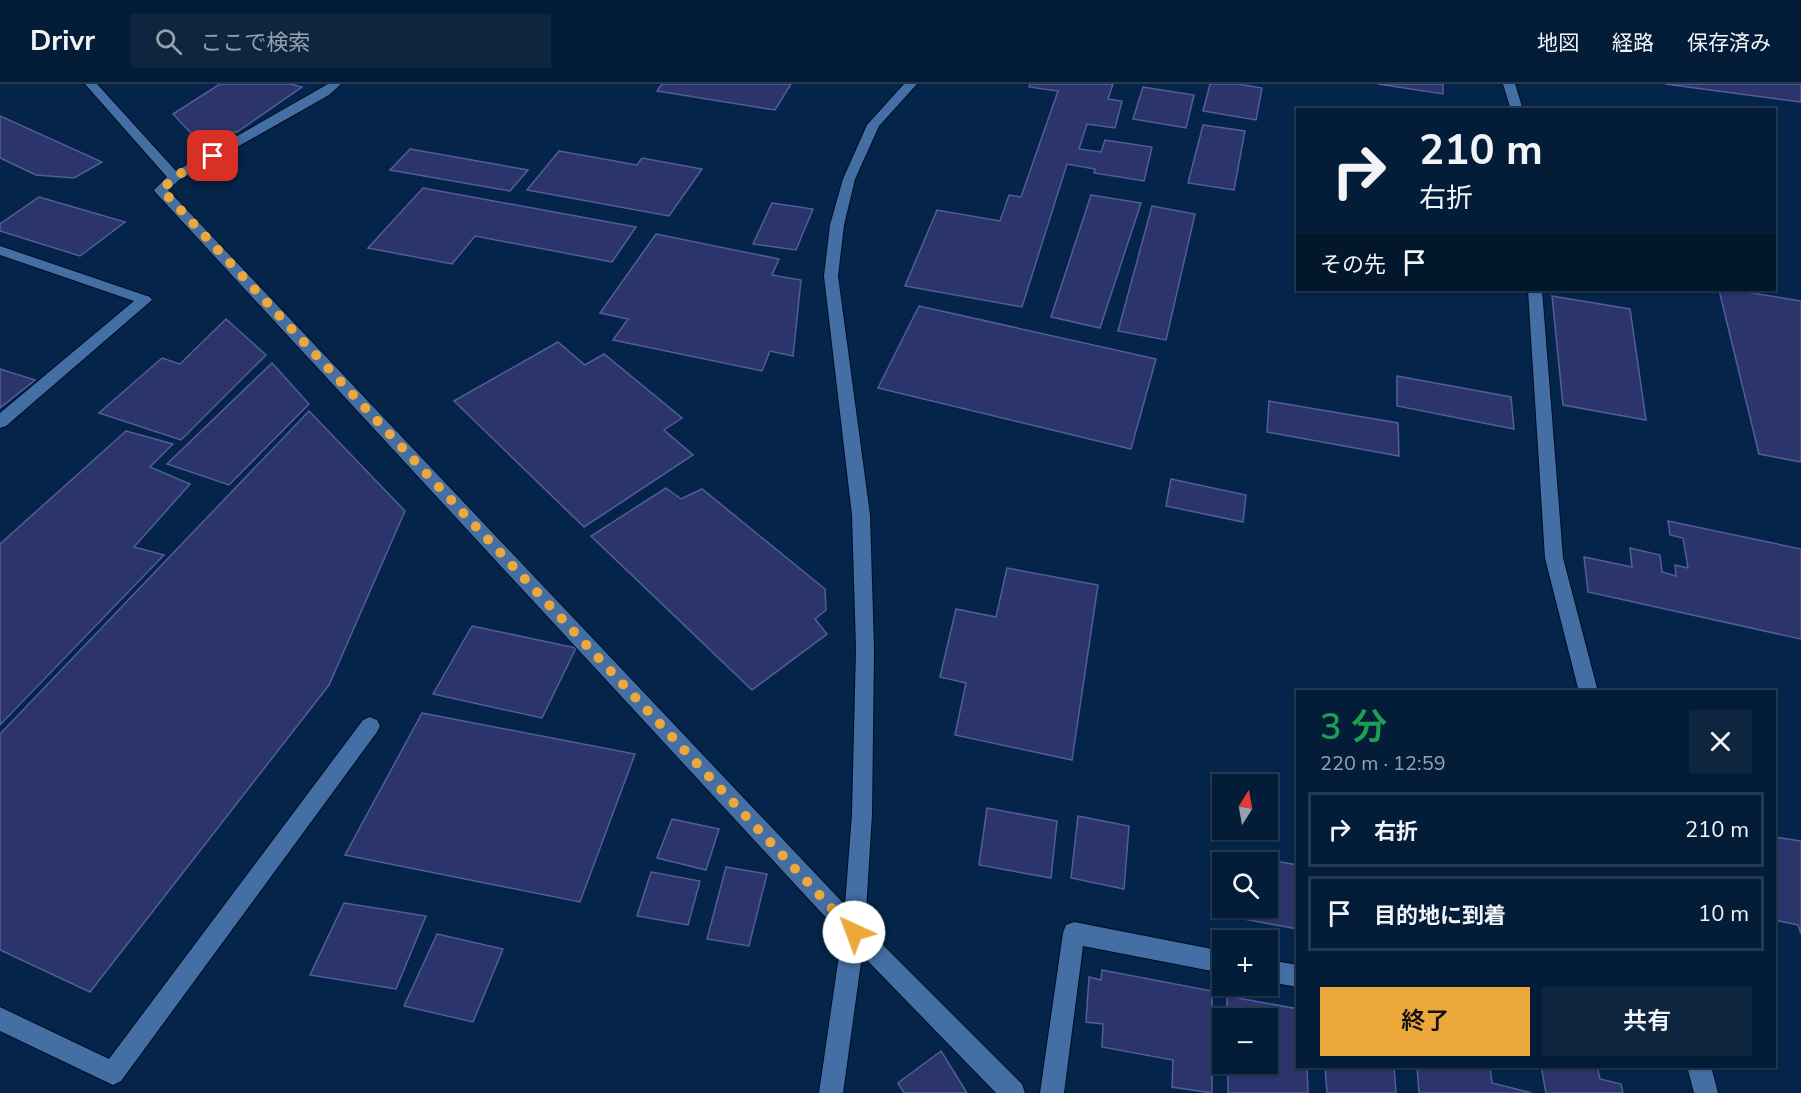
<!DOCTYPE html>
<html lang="ja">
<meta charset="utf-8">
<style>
:root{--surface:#031c37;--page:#0d253f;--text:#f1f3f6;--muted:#97a1ad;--line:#243a52;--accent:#eda83b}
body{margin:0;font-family:"Nunito Sans","Noto Sans JP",sans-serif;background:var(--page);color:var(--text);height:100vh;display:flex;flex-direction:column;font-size:22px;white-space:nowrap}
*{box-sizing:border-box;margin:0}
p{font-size:20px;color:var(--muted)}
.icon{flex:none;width:33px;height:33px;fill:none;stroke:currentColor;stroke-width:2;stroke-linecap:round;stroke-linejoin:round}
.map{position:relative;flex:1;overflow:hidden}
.details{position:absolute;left:1296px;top:606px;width:480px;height:378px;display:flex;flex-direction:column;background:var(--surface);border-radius:0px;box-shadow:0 2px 4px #0004,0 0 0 2px var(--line)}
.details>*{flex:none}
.guide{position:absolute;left:1296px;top:24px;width:480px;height:183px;border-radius:0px;box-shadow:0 2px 4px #0004,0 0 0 2px var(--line);background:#031c37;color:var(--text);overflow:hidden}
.needle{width:39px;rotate:11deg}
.controls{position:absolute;left:1212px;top:690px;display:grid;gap:12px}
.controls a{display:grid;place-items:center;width:66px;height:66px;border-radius:0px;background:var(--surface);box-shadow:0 2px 4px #0004,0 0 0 2px var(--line);font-size:30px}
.pin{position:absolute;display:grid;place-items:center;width:51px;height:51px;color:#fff;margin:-26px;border-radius:12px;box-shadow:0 3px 9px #0006}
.me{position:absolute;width:66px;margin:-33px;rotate:317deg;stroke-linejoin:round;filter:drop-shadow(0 0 4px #0008)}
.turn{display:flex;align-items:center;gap:21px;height:126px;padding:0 24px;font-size:27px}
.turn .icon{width:78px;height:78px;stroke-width:2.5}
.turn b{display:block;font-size:42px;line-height:51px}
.then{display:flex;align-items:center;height:57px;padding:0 24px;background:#0003;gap:12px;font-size:22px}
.round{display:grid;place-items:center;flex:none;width:63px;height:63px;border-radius:0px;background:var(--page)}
.headline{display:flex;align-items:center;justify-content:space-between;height:102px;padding:0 24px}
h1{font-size:36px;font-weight:600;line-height:45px;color:#1e9e55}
.primary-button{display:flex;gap:12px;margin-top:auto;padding:12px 24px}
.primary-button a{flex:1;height:69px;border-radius:0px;background:var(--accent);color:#111;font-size:24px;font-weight:600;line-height:69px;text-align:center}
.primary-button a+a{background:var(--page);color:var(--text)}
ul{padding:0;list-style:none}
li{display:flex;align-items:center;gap:18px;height:75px;margin:0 12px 9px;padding:0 12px;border:3px solid var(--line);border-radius:0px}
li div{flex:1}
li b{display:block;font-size:22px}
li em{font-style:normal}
header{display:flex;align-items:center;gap:36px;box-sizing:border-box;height:84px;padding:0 30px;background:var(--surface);border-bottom:2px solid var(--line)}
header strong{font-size:28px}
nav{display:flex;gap:33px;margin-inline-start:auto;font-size:21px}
.search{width:420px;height:54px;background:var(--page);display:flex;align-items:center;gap:15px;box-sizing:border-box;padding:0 21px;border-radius:0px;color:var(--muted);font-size:22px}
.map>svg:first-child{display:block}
.building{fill:#2c346c;stroke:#525d99;stroke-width:1.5;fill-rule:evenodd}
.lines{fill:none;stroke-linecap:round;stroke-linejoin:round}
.minor-casing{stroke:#000d26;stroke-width:2}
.minor{fill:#446fa4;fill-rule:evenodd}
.route{stroke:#eda83b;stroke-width:10;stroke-dasharray:0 18}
</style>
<header>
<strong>Drivr</strong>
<div class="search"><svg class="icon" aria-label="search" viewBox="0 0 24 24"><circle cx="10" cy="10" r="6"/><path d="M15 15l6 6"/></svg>ここで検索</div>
<nav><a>地図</a><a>経路</a><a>保存済み</a></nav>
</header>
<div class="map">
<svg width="1801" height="1009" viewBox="0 0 1801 1009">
<rect width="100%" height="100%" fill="#042549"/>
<g class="building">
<path d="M220 0H290L302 3 237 48 226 49 204 63 173 30Z"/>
<path d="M662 0H791L775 26 657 7Z"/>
<path d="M1030 0H1113L1108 15 1122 17 1115 44 1087 40 1079 65 1101 68 1105 56 1152 63 1144 97 1094 89 1095 85 1067 80 1022 223 905 202 937 126 1000 137 1009 111 1021 113 1058 7 1029 3Z"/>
<path d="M1210 0H1238L1262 4 1256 36 1203 27Z"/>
<path d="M1378 0H1443V10Z"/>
<path d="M1665 0H1801V18Z"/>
<path d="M1143 3 1194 11 1186 44 1133 35Z"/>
<path d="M0 32 102 78 74 94 36 91 0 74Z"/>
<path d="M1203 41 1245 47 1234 106 1188 99Z"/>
<path d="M410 65 528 86 510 107 390 86Z"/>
<path d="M559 67 637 81 642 74 702 85 669 132 527 106Z"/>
<path d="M423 104 636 143 612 178 475 152 452 180 368 164Z"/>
<path d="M1091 111 1141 119 1100 244 1051 233Z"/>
<path d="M39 113 125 138 80 172 0 147V140Z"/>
<path d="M772 119 813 125 796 166 753 160Z"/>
<path d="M1152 122 1195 130 1166 256 1118 247Z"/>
<path d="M656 150 779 175 772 191 801 196 793 272 770 267 762 287 613 256 628 235 600 229Z"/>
<path d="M1719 206H1734L1801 217V378L1759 370Z"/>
<path d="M1552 212 1630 225 1646 336 1563 321Z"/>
<path d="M919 222 1156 275 1131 365 878 304Z"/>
<path d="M226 235 266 271 181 356 99 329 162 274 180 280Z"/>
<path d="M558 258 585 281 604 270 682 334 664 346 693 371 584 443 454 317Z"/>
<path d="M272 279 309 320 229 401 167 380Z"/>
<path d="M0 285 35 296 0 324Z"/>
<path d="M1397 292 1511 313 1514 345 1397 322Z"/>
<path d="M1269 317 1398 339 1399 372 1267 348Z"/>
<path d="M309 327 405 427 329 601 90 908 0 866V650Z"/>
<path d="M126 347 173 360 150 383 190 400 134 463 164 471 0 641V460Z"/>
<path d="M1171 395 1246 411 1243 438 1166 422Z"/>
<path d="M666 404 681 415 702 405 825 505 826 526 815 535 827 550 752 606 591 452Z"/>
<path d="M1668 437 1801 465V555L1588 508 1584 473 1632 483 1630 464 1660 471 1662 488 1676 492 1675 481 1688 484 1683 454 1670 451Z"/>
<path d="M1007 484 1098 501 1072 676 955 651 966 599 940 593 956 525 996 533Z"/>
<path d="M472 542 576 564 542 634 433 610Z"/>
<path d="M422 629 635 670 580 818 345 771Z"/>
<path d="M987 724 1057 737 1051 794 979 781Z"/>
<path d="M1078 732 1129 742 1124 805 1071 794Z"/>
<path d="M672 735 719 745 706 786 657 774Z"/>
<path d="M1774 753 1801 757V850L1798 841 1774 836Z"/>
<path d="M1222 768 1298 781V845L1221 831ZM1222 778H1268V824H1222Z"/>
<path d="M726 783 767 790 749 862 707 855Z"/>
<path d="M651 788 700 797 688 841 637 832Z"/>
<path d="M344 819 426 832 396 905 310 891Z"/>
<path d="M437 850 503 865 473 938 404 922Z"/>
<path d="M1102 886 1212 907V1009L1172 1003 1173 976 1102 963 1103 940 1086 938 1089 893 1101 896Z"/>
<path d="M1227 912 1298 925V982H1307L1308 1009H1228V980H1268V934H1227Z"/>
<path d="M941 967 967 1009H904L898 999Z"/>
<path d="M1325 982H1394L1396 1009H1327Z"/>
<path d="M1417 982H1490L1492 999 1532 1009H1419Z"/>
<path d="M1541 982H1597L1600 995 1621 1000 1623 1009H1546Z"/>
</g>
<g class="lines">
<g class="minor-casing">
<g id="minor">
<path d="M85 0H97L176 87 328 0H341L329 11 179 96 168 106 845 821 852 730 856 565 852 431 824 192 830 141 843 95 867 41 904 0H917L879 42 855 95 844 141 838 192 870 431 874 565 872 730 865 843 1022 1000 1025 1009H996L862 871 843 1009H819L842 851 156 109 154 106 167 93Z"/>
<path d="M1503 0H1515L1523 26H1511Z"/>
<path d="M0 162 150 213 152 216 6 342 0 344V329L134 217 0 171Z"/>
<path d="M1528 206H1542L1563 474 1598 608H1579L1545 474Z"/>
<path d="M370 633 377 636 380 642 377 648 121 997 113 1001 0 947V923L109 975 363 636Z"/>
<path d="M1074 838 1222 867V889L1083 862 1064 1009H1040L1063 849 1066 841Z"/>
<path d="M1268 876 1298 881V903L1268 898Z"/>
<path d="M1687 982H1711L1718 1009H1694Z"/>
</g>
</g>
<use href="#minor" class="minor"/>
</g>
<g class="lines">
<path class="route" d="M213 72 174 93 162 106 854 848"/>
</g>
</svg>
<div class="controls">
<a><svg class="needle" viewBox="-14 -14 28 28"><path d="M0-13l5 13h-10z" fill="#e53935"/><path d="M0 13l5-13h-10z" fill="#97a1ad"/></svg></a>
<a><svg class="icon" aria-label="search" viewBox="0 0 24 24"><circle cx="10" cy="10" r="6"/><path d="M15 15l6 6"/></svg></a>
<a>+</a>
<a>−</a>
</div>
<div class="pin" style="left:213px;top:72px;background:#d93025"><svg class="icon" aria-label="arrive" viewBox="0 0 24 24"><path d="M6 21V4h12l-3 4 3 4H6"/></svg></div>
<svg class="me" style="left:854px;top:848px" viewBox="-20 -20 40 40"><circle r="19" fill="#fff"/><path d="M0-13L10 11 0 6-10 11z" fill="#eda83b"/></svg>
<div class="guide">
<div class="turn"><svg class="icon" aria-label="right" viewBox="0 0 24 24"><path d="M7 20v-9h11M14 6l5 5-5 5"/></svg><div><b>210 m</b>右折</div></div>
<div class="then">その先<svg class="icon" aria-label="arrive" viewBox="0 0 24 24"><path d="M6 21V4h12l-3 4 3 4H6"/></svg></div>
</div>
<section class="details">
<div class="headline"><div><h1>3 分</h1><p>220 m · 12:59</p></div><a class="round"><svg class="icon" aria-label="close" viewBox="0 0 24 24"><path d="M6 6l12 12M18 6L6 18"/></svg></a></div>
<ul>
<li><svg class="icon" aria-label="right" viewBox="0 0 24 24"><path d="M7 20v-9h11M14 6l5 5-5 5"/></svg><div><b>右折</b></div><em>210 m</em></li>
<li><svg class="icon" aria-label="arrive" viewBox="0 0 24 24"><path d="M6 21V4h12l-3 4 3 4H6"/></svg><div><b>目的地に到着</b></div><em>10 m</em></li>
</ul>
<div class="primary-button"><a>終了</a><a>共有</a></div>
</section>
</div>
